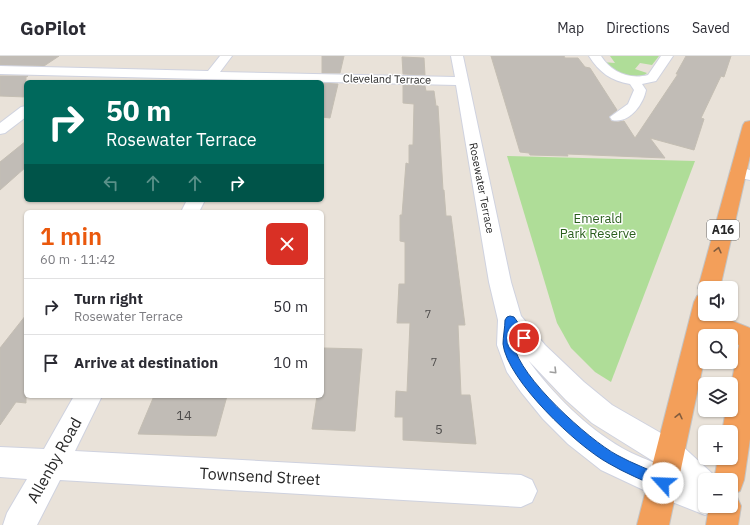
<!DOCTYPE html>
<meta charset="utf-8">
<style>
:root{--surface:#fff;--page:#f7f7f7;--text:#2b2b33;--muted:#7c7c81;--line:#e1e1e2;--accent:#ea580c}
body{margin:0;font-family:"IBM Plex Sans",sans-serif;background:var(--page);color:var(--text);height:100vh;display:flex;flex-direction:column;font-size:15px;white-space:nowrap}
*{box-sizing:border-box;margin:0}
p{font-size:13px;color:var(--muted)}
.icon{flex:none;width:22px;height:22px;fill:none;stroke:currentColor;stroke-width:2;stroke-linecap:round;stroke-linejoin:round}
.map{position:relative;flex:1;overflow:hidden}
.panel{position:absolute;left:24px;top:154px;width:300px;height:188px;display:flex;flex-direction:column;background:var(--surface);border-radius:6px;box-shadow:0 1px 3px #0004}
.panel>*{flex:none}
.hud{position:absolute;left:24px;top:24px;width:300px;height:122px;border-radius:6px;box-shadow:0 1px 3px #0004;background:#00695c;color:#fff;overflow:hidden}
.fabs{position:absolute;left:698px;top:225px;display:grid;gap:8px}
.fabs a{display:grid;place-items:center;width:40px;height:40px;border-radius:6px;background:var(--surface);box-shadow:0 1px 3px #0004;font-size:20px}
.pin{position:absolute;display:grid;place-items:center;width:34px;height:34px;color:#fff;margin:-17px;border:2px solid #fff;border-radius:50%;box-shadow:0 1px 4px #0007}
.me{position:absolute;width:44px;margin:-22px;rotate:295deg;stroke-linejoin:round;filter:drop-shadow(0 0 3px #0008)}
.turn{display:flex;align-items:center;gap:14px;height:84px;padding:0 16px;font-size:18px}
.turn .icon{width:52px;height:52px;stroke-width:2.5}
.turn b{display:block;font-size:28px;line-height:34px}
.lanes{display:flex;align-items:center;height:38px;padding:0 16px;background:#0003;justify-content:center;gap:20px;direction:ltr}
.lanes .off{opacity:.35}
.round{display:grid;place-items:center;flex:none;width:42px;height:42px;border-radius:6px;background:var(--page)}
.head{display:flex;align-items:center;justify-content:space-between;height:68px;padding:0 16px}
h1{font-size:24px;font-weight:600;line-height:30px;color:var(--accent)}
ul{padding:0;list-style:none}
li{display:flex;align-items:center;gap:12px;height:56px;padding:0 16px;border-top:1px solid var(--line)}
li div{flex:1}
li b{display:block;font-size:15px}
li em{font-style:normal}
header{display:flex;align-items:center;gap:24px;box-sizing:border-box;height:56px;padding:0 20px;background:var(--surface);border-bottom:1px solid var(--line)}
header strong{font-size:19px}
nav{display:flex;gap:22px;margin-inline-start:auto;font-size:14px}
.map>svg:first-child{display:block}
.green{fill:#afdd98}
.building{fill:#c1bcb6;stroke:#c4beb3}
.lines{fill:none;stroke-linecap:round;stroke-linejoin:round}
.street-casing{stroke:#cfd2df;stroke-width:2}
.highway-casing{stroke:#c3c3c3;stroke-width:2}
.street{fill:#fff;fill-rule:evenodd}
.highway{fill:#f39f5a;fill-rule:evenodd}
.oneway{stroke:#835d3e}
.oneway2{stroke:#9e9e9e}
.route{fill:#1a73e8;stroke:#114b97}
.labels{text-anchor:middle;stroke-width:3;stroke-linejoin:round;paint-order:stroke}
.far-street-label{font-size:11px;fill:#272727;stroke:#fff}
.number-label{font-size:11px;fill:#4e4c4b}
.shield{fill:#fff;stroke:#686868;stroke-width:1}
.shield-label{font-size:12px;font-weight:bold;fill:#272727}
.park-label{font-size:13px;fill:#2a5e1d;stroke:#fff}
.near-number-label{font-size:13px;fill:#4e4c4b}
.near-street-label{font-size:16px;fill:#272727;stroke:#fff}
</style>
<header>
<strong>GoPilot</strong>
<nav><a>Map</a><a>Directions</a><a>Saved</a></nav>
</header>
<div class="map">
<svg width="750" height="469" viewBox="0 0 750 469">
<rect width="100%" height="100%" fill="#e9e2d9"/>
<g class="green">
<path d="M610 0H659L652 9 640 7 635 13 647 17 642 21 625 20 602 6 615 7Z"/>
<path d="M507 100 695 105 611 326 595 316 571 292 557 267Z"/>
</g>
<g class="building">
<path d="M0 0H59L44 10 0 9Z"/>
<path d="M322 0H344L340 17H322Z"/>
<path d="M491 0H564L565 2H578L585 11 590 12 617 54 609 61 611 65 618 66 624 65 635 82 678 18H676L686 0H731L724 21 721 20 701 62 704 63 694 94 650 82 665 102 567 98 568 100 530 99 529 97 520 96Z"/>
<path d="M402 1 424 2 425 19 403 18Z"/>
<path d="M0 20H28L26 21V41L0 40Z"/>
<path d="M322 27 338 28 330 62 322 61Z"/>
<path d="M403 29 425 30 426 35H434L436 50H438L443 134H444L446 160H451L465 269H458L461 339H470L476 388 403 384V361H395L396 335 407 336 410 267H397L399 228H405V186L400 185V159H402L406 107 409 108V89H413L414 48 403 47Z"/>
<path d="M26 85V111L0 134V106Z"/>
<path d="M26 259V347L16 346 0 369V292Z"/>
<path d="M324 292 362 293 355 375 312 373 317 340H322V306Z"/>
<path d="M154 340H227L216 380 138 378Z"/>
</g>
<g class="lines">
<g class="street-casing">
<g id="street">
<path d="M220 0H232L220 16 455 21 451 0H463L511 226 521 260 545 289 584 326 612 349 680 388 716 421 717 424H705V450H718L716 454 705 459 652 438 601 414 568 388 543 363 521 336 507 316 497 289 498 264 489 226 456 29 0 18V10L208 15ZM528 304 566 344 592 367 661 410C649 404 634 399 622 392 586 371 553 338 528 304Z"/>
<path d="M589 0H601C611 16 629 24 648 19L661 0H673L656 25 642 28 646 34C643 49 629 68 612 64L610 61 628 48 634 34 630 28C611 25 599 16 589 0Z"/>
<path d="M26 50V61L5 77 0 78V67L21 51Z"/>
<path d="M738 111 750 114V124L732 120 730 116 732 112Z"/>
<path d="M187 144H205L199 156H181Z"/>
<path d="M74 340H102L75 395 521 419 532 424 537 435 532 446 521 451 60 424 37 469H3L7 457 27 423 0 421V391L44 393Z"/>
</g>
</g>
<g class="highway-casing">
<path id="highway" d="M750 65V100L720 232H705V258H715L750 272V383L744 424 740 435 733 438 736 439 741 450 738 469H706L709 450H731V424H714L718 402H731V376H722L726 354H731V329L739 289 731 286V280H719L710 276 709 280H705V300L669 469H637L694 246 697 240 702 238 698 232 743 69 745 66Z"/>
</g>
<use href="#street" class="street"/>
<use href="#highway" class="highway"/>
</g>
<defs><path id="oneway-chevron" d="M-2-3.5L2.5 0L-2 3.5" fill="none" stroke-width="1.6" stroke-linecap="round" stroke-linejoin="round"/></defs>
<g class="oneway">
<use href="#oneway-chevron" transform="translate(718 194) rotate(-76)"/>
<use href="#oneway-chevron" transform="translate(679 360) rotate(-77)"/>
</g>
<use class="oneway2" href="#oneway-chevron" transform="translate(554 315) rotate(45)"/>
<path class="route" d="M510 260 514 261 529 282 528 285C521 287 518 282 514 276 514 280 513 285 514 289 519 321 589 384 617 399 633 408 651 414 667 422L669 427 667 431 663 433C644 425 625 417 608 407 577 390 507 324 503 288 503 281 505 271 505 264L507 261Z"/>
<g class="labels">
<g class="far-street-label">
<text transform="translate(387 23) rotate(1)" y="4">Cleveland Terrace</text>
<text transform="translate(482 132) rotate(79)" y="4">Rosewater Terrace</text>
</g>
<g class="number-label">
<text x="428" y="262">7</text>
<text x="434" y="310">7</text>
</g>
<rect class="shield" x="707" y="164" width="32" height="20" rx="3"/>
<g class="shield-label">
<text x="723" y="178">A16</text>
</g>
<g class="park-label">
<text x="598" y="167">Emerald<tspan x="598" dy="15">Park Reserve</tspan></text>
</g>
<g class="near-number-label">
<text x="184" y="364">14</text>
<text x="439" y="378">5</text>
</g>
<g class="near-street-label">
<text transform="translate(54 404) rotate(-61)" y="6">Allenby Road</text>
<text transform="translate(260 420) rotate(3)" y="6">Townsend Street</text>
</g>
</g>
</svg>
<div class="fabs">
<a><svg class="icon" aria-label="sound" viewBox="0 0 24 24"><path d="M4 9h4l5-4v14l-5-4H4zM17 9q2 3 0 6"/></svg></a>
<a><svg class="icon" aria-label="search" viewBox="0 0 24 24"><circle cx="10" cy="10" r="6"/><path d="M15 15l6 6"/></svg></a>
<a><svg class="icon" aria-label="layers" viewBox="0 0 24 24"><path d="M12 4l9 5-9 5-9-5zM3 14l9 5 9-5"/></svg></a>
<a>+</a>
<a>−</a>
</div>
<div class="pin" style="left:524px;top:282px;background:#d93025"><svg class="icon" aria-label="arrive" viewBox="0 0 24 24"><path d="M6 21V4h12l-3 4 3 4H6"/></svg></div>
<svg class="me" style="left:663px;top:427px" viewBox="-20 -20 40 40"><circle r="19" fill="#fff"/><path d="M0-13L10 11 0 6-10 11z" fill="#1a73e8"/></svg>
<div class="hud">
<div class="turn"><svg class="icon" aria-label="right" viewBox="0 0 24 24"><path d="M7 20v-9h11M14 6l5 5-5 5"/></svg><div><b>50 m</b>Rosewater Terrace</div></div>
<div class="lanes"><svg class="icon off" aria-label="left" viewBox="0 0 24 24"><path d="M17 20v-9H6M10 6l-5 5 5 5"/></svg><svg class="icon off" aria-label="ahead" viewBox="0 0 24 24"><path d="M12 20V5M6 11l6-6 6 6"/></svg><svg class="icon off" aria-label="ahead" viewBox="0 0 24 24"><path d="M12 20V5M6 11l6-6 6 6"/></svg><svg class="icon" aria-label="right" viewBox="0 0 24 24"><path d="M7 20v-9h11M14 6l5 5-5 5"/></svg></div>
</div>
<section class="panel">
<div class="head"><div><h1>1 min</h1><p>60 m · 11:42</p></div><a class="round" style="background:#d93025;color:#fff"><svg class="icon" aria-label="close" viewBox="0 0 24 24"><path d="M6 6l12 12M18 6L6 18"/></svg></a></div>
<ul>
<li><svg class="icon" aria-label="right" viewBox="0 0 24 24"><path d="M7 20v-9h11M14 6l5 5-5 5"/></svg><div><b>Turn right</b><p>Rosewater Terrace</p></div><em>50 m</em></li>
<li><svg class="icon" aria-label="arrive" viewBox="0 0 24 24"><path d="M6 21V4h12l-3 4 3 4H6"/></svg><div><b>Arrive at destination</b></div><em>10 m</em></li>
</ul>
</section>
</div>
